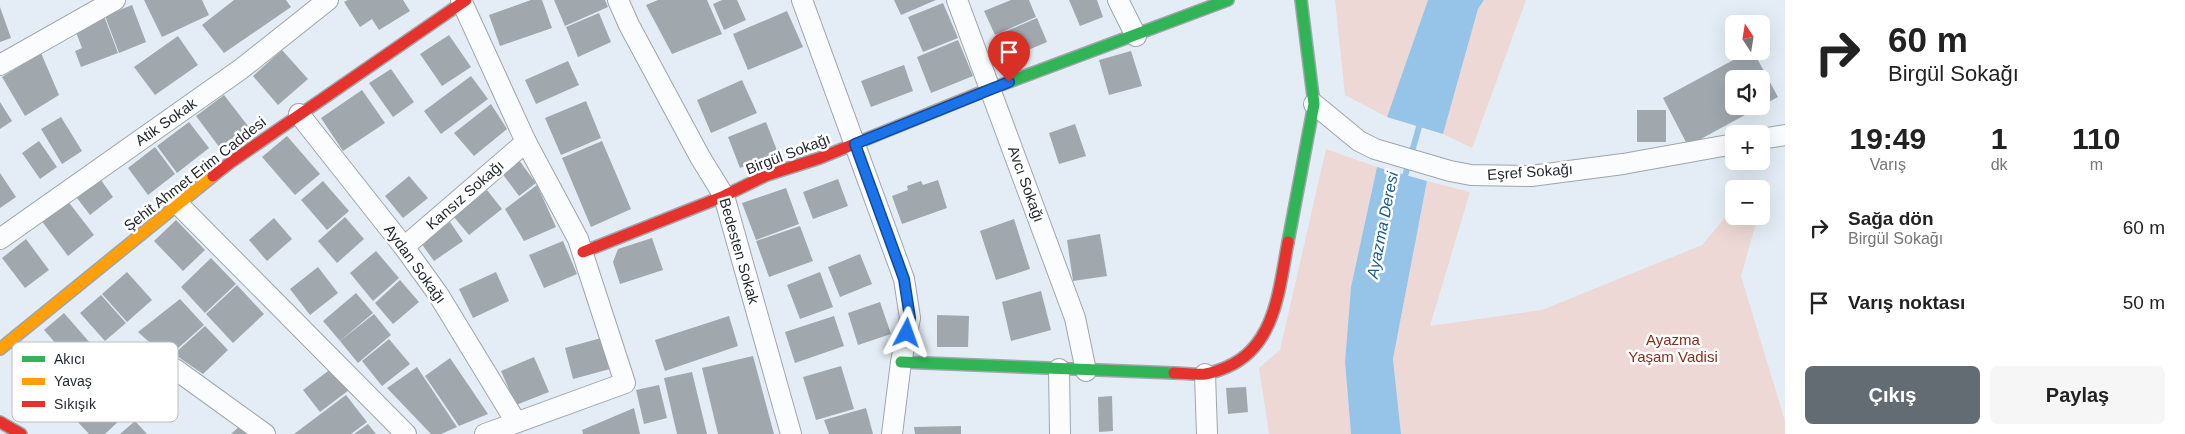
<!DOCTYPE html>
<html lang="tr">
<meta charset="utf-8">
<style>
:root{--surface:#fff;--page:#f6f6f6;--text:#222;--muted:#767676;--accent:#636c73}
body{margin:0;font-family:Arial,sans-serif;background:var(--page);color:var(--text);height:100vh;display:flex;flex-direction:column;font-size:19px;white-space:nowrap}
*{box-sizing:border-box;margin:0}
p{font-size:16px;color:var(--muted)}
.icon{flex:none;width:28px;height:28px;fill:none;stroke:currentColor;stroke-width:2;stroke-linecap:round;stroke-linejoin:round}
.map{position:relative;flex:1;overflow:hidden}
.drawer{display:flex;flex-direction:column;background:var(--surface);width:400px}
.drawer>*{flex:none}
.hud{background:#fff;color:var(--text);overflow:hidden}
.needle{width:32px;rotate:348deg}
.tools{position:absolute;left:1725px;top:15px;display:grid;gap:10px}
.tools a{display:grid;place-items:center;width:45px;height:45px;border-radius:8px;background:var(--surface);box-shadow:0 5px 20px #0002;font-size:25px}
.pin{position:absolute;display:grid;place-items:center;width:42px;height:42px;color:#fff;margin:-51px -21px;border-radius:50% 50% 50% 0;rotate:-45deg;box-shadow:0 0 5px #0007}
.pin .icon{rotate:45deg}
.me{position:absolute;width:55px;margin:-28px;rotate:4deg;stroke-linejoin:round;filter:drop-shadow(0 0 4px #0008)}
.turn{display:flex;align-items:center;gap:18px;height:105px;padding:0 20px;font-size:22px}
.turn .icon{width:65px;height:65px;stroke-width:2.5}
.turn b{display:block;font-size:35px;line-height:42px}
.eta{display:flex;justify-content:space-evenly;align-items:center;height:85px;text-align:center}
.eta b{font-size:30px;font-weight:600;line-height:35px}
.cta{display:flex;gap:10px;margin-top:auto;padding:10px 20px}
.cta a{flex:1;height:58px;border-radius:8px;background:var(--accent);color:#fff;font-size:20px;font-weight:600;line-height:58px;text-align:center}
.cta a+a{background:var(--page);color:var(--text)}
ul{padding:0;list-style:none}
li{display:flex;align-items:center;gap:15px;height:75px;padding:0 20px}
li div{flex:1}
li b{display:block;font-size:19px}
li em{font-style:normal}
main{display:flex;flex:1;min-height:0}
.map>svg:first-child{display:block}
.green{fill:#edd8d5}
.water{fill:#96c4e8}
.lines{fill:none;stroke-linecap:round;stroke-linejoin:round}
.stream{stroke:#96c4e8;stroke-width:6}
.building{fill:#a0a8ae;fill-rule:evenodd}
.street-casing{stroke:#9ea6ac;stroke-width:22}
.fast-casing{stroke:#9ea6ac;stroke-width:14}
.slow-casing{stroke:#9ea6ac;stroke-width:14}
.jam-casing{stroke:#9ea6ac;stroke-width:14}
.street{stroke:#fbfcfe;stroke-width:20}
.fast{stroke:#30b455;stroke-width:11}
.slow{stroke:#ff9f0a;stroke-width:11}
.jam{stroke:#e5322d;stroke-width:11}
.route-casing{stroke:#114b97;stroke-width:12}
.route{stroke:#1a73e8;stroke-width:9}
.labels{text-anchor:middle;stroke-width:5;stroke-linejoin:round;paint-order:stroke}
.street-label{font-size:15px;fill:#1e262d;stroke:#fff}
.park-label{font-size:15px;fill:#852e1d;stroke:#fff}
.water-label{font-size:16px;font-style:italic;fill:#155b88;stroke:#fff}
.key{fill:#fff;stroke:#bcbec0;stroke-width:1}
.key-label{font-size:14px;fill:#1e262d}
</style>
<main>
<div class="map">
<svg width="1785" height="434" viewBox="0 0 1785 434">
<rect width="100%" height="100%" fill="#e4edf5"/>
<g class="green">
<path d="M1335 0H1428L1387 117 1345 95Z"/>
<path d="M1484 0H1526L1472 148 1443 134 1478 9Z"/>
<path d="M1326 149 1377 167 1351 287 1345 362 1351 434H1269L1259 368 1280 350Z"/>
<path d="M1427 181 1470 192 1430 326 1542 310 1702 245 1734 207V216H1758L1741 276 1785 421V434H1401L1393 359Z"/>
</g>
<g class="water">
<path d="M1428 0H1484L1478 9 1443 134 1387 117Z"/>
<path d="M1377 167 1427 181 1393 359 1401 434H1351L1345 362 1351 287Z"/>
</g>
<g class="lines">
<path class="stream" d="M1403 183 1421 120"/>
</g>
<g class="building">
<path d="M144 0H202L209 15 162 37Z"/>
<path d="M234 0H286L291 7 224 53 202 25Z"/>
<path d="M348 0H403L410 11 379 30 372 19 360 27 344 2Z"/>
<path d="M531 0H542L552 28 500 46 489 15Z"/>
<path d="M554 0H605L608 7 565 26Z"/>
<path d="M658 0H707L722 34 672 54 646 5Z"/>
<path d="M722 0H737L746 20 724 30 713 4Z"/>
<path d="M894 0H936L901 15Z"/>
<path d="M1011 0H1029L1036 17 995 35 984 11Z"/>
<path d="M1069 0H1097L1103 17 1080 26Z"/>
<path d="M943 3 958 38 923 52 908 17Z"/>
<path d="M132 5 146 42 119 53 105 16Z"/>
<path d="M0 7 11 38 0 42Z"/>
<path d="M787 11 803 47 748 70 733 34Z"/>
<path d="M599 13 611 42 578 57 566 27Z"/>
<path d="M104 16 118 53 81 67 75 51 82 48 74 27Z"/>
<path d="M1037 18 1047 42 1005 60 995 36Z"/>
<path d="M449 35 471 67 442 86 420 54Z"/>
<path d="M178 36 198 65 155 95 134 67Z"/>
<path d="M958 40 973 76 931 93 917 57Z"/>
<path d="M282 50 308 79 278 105 253 76Z"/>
<path d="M1131 51 1142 86 1109 95 1099 60Z"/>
<path d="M1750 51H1753L1778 97 1688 146 1663 98ZM1734 79H1761V106H1734Z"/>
<path d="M41 53 59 95 25 116 2 77Z"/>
<path d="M568 61 579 85 536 104 525 80Z"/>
<path d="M904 65 913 91 871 107 861 81Z"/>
<path d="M391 69 414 102 393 117 369 83Z"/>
<path d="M471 76 488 99 441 134 424 111Z"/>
<path d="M742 80 757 113 711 133 697 100Z"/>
<path d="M362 90 385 123 343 151 321 118Z"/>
<path d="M224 95 248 126 220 148 196 116Z"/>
<path d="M586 101 601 138 561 155 545 118Z"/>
<path d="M0 102 12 121 0 129Z"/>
<path d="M491 104 507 129 474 156 454 133Z"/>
<rect x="1637" y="110" width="29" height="32"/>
<path d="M61 117 82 151 62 164 41 129Z"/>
<path d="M189 122 209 148 177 173 157 146Z"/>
<path d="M766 122 778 153 740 168 728 137Z"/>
<path d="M1075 124 1086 156 1059 164 1049 133Z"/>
<path d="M287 136 320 174 295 195 262 157Z"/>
<path d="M39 141 57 167 40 179 22 153Z"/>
<path d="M602 141 631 209 591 227 562 158Z"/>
<path d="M155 147 175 174 148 195 128 168Z"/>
<path d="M518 159 536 183 519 196 501 172Z"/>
<path d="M0 173 16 197 0 208Z"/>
<path d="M409 176 428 198 403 218 385 196Z"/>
<path d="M838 179 848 206 813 219 803 192Z"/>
<path d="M101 180 113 197 90 215 77 198Z"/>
<path d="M938 180 947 208 902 224 892 196 908 190 907 186 921 181 923 185Z"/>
<path d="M323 181 349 211 327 230 301 200Z"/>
<path d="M537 185 556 227 524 241 505 209Z"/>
<path d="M786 188 799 224 756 240 742 203Z"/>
<path d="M487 190 502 209 469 235 454 217Z"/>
<path d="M67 200 94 235 68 256 41 220Z"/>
<path d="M345 217 364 239 337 263 318 241Z"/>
<path d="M274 218 292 239 267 261 249 240Z"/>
<path d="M1014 219 1030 269 996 280 980 231Z"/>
<path d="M176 220 205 250 183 271 154 241Z"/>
<path d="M450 222 463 241 434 261 421 243Z"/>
<path d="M800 226 813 261 769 277 756 241Z"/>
<path d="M1100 234 1107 276 1073 281 1067 240Z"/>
<path d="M652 238 663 270 620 284 613 262 618 249Z"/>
<path d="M26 239 49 270 25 288 2 258Z"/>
<path d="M563 241 577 274 544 288 529 255Z"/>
<path d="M376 251 399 278 373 301 350 273Z"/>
<path d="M860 254 872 284 840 297 828 267Z"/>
<path d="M211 258 236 284 205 313 181 287Z"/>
<path d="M318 267 338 293 310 315 290 289Z"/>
<path d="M127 272 152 300 127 322 102 294Z"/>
<path d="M496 272 509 301 473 318 459 289Z"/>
<path d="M820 272 833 307 800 319 787 285Z"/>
<path d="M400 280 419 302 393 324 375 303Z"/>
<path d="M237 285 264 314 233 343 206 314Z"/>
<path d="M1041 291 1051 330 1011 341 1002 302Z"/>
<path d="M356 293 373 313 340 341 323 321Z"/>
<path d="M101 295 126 323 105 341 80 313Z"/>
<path d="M180 299 204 325 167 358 138 332Z"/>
<path d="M880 302 891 334 858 345 848 313Z"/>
<path d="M64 313 91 344 71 361 44 330Z"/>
<path d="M374 314 391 335 358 363 340 341Z"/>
<path d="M937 315 969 316 968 347H937Z"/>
<path d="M729 316 738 346 665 371 655 340Z"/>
<path d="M834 316 844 346 795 363 785 332Z"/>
<path d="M205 326 228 350 203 374 174 354Z"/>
<path d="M601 338 610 369 573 379 565 348Z"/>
<path d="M389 339 410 364 382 386 362 361Z"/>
<path d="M753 356 774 434H718L702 368Z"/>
<path d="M534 357 549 392 516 405 501 371Z"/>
<path d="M450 358 488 414 459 426 425 376Z"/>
<path d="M841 366 854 409 816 420 803 377Z"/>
<path d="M417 367 457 427 441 434H431L387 388Z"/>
<path d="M332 368 349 390 320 412 303 390Z"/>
<path d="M692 372 707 434H677L664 378Z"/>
<path d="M659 385 667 418 644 424 636 390Z"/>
<path d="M1246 387 1248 412 1228 414 1226 388Z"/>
<path d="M346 395 367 422 351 434H294Z"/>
<path d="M103 396 123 417 105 434H89L76 420Z"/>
<path d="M1112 396 1113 431 1099 432 1098 397Z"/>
<path d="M634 408 640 434H583L582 430Z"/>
<path d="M866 408 873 434H829L824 420Z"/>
<path d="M135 421 147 434H120Z"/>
<path d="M242 424 251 434H231Z"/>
<path d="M368 424 376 434H354Z"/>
<path d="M961 426V434H915L914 427Z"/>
</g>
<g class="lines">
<g class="street-casing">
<g id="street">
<path d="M461 0 526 142 578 239 625 383 485 434"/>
<path d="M618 0 629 25 700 157 724 196 791 434"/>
<path d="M802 0 904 279 910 318 901 362 892 434"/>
<path d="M957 0 1075 318 1086 371"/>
<path d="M1118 0 1136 36"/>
<path d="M0 65 115 0"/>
<path d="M1314 104 1359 141 1375 149 1450 171 1471 175 1531 176 1623 164 1734 144"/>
<path d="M299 114 404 247 438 294 516 422"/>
<path d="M1761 139 1785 135"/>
<path d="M178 204 406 434"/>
<path d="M0 239 241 69 328 0"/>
<path d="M404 247 526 142"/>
<path d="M175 369 265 434"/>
<path d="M1059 369 1060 434"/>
<path d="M1205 374 1207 434"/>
</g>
</g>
<g class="fast-casing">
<g id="fast">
<path d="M982 92 1228 0"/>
<path d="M1288 242 1314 104 1301 0"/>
<path d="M901 362 1174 373"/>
</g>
</g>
<g class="slow-casing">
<path id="slow" d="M0 349 213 176"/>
</g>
<g class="jam-casing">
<g id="jam">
<path d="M213 176 231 162 466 0"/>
<path d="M583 252 724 196 767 175 820 158 982 92"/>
<path d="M1174 373C1184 373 1195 375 1205 374 1212 373 1220 370 1227 367 1276 346 1279 288 1288 242"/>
<path d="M0 422 21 434"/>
</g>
</g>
<use href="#street" class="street"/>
<use href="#fast" class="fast"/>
<use href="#slow" class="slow"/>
<use href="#jam" class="jam"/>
</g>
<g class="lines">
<g class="route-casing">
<path id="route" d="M907 333 910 318 904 279 855 144 1009 82"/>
</g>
<use href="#route" class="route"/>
</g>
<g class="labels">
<g class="street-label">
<text transform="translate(166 122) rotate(-35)" y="5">Atik Sokak</text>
<text transform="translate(788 154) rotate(-21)" y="5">Birgül Sokağı</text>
<text transform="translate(1530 172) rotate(-4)" y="5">Eşref Sokağı</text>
<text transform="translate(195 174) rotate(-38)" y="5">Şehit Ahmet Erim Caddesi</text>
<text transform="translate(1026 184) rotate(70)" y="5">Avcı Sokağı</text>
<text transform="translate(465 195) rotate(-41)" y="5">Kansız Sokağı</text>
<text transform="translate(739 251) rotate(74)" y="5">Bedesten Sokak</text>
<text transform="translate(415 264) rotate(54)" y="5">Aydan Sokağı</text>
</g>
<g class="park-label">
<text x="1673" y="345">Ayazma<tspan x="1673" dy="17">Yaşam Vadisi</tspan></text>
</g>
<g class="water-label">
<text transform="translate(1382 225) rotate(-79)" y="6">Ayazma Deresi</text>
</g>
</g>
<rect x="12" y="342" width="166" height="80" rx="8" class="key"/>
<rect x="22" y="356" width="23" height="6" fill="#30b455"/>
<rect x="22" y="378" width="23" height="7" fill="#ff9f0a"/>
<rect x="22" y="401" width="23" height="6" fill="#e5322d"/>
<g class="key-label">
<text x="54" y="364">Akıcı</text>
<text x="54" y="386">Yavaş</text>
<text x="54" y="409">Sıkışık</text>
</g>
</svg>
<div class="tools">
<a><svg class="needle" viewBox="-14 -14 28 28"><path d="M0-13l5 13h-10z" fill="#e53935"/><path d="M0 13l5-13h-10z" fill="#767676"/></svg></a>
<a><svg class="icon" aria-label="sound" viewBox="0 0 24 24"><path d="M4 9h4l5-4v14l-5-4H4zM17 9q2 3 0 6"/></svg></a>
<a>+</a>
<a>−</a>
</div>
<div class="pin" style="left:1009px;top:82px;background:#d93025"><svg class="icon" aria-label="arrive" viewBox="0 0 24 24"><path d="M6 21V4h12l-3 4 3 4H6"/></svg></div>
<svg class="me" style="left:907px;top:333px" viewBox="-20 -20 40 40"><path d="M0-17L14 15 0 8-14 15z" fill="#1a73e8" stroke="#fff" stroke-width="4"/></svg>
</div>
<section class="drawer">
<div class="hud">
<div class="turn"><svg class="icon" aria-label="right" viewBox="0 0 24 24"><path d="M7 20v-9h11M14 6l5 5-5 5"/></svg><div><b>60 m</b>Birgül Sokağı</div></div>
</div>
<div class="eta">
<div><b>19:49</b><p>Varış</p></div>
<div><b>1</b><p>dk</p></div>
<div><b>110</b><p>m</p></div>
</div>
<ul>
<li><svg class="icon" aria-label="right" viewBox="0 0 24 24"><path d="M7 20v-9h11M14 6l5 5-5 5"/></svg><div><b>Sağa dön</b><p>Birgül Sokağı</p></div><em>60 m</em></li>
<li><svg class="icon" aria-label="arrive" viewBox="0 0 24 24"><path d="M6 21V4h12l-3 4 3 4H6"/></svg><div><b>Varış noktası</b></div><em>50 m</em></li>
</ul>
<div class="cta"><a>Çıkış</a><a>Paylaş</a></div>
</section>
</main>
